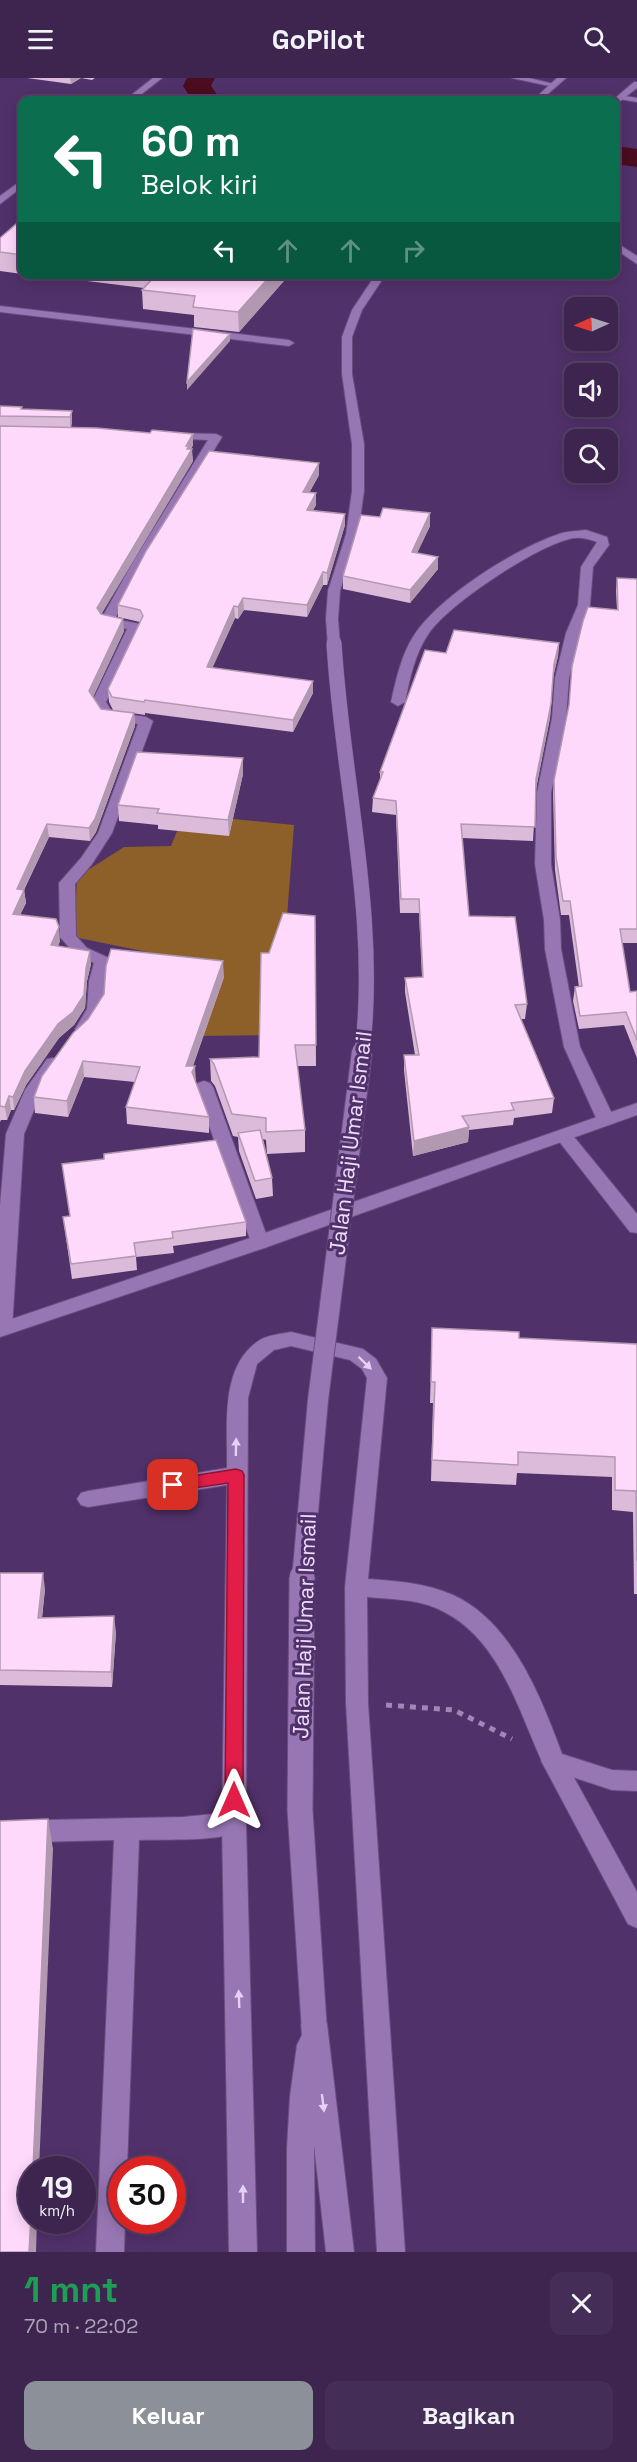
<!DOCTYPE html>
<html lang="id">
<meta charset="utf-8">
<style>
:root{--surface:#3d2550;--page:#442d57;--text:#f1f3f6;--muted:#ada5b7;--line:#564267;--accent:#8c9099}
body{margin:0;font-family:"Space Grotesk",sans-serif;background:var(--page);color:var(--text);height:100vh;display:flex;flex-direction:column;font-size:22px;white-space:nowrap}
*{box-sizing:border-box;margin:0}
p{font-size:20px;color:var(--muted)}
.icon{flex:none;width:33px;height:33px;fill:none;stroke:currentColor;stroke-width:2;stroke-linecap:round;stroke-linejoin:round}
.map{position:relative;height:2174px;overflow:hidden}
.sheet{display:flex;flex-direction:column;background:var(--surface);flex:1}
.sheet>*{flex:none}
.hud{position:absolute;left:18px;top:18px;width:602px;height:183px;border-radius:12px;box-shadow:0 3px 15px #0003,0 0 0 2px var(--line);background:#0b6e4f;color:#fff;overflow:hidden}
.needle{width:39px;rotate:267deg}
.fabs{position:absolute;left:564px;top:219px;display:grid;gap:12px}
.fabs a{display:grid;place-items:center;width:54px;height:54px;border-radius:12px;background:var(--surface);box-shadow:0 3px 15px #0003,0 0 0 2px var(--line);font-size:30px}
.speed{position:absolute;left:18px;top:2078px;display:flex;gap:12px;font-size:30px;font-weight:700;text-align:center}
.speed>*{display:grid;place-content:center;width:78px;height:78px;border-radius:50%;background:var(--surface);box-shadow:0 3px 15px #0003,0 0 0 2px var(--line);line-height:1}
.speed small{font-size:15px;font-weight:400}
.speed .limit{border:9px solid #d22;background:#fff;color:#111}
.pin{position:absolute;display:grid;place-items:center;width:51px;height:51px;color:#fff;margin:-26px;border-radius:12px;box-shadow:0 3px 9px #0006}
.me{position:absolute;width:66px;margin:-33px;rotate:0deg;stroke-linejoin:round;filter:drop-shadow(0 0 4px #0008)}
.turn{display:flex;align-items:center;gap:21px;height:126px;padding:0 24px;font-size:27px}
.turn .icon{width:78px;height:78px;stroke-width:2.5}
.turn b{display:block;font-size:42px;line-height:51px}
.lanes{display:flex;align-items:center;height:57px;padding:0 24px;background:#0003;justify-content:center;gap:30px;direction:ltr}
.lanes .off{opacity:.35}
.round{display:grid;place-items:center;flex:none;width:63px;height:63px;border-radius:12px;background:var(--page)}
.overview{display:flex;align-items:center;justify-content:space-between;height:102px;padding:0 24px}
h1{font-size:36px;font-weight:800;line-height:45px;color:#1e9e55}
.action{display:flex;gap:12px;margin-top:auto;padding:12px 24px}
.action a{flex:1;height:69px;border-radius:12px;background:var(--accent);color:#fff;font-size:24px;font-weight:800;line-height:69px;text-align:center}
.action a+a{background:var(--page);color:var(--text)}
header{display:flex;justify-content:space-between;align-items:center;height:78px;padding:0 24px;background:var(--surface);font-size:27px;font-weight:800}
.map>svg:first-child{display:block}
.green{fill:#8d602a}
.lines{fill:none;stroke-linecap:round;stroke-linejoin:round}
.river{fill:#4a0c1e;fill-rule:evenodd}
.service-casing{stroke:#6a4d7e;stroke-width:2}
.minor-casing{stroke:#6a4d7e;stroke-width:2}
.secondary-casing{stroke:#6a4d7e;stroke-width:2}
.path{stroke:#a087b4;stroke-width:5;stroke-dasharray:6 6;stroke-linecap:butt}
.service{fill:#9876b4;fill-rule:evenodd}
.minor{fill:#9876b4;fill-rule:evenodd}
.secondary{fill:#9876b4;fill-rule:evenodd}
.secondary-bridge-far3-casing{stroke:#6a4d7e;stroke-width:14;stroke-linecap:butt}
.secondary-bridge-far2-casing{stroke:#6a4d7e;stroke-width:16;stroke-linecap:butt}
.secondary-bridge-far1-casing{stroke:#6a4d7e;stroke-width:22;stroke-linecap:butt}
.secondary-bridge-casing{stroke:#6a4d7e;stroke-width:27;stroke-linecap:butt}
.secondary-bridge-far3{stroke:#9876b4;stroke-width:12}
.secondary-bridge-far2{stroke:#9876b4;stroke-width:15}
.secondary-bridge-far1{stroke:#9876b4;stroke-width:20}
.secondary-bridge{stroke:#9876b4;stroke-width:25}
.wall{fill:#dbbbd9}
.shaded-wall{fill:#b298b0}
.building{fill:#ffd9fc;stroke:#b298b0;stroke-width:1.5}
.oneway{fill:#e4d1f6}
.route{fill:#e11d48;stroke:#92132f;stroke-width:1.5}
.labels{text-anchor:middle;stroke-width:6;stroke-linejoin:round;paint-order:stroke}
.street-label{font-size:22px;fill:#eddbfd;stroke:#51316a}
</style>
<header><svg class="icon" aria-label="menu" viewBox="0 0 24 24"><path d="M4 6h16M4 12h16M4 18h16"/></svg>GoPilot<svg class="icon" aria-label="search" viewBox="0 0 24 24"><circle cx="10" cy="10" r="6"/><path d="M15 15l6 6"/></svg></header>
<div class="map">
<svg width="637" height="2174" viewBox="0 0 637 2174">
<rect width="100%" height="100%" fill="#51316a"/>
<path class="green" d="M184 736 294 747 278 957 196 958 220 889 74 859 77 799 124 769 171 768Z"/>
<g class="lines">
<g class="river">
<path d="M187 0H215L211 8 221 22H192L183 8Z"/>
<path d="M615 68 637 71V89L615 86Z"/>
</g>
<g class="service-casing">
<g id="service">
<path d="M153 0H162L134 22H125Z"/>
<path d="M512 0H529L558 7 554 9Z"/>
<path d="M619 17 637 20V24L619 21Z"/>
<path d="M22 102V109L0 126V118Z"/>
<path d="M0 228 289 262 294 265 289 268 0 234Z"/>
<path d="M564 1052 570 1054 637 1136V1155L630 1154 558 1062 555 1058 558 1054Z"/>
<path d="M553 1673 561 1676 637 1814V1850L628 1846 545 1690 541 1683 545 1676Z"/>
<path d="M234 1734 243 1737 246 1745 243 1753C213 1764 170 1761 139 1762L127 2091H122V2142H125L124 2174H96L114 1762 0 1765V1743L183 1739Z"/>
</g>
</g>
<g class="minor-casing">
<g id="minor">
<path d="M615 164 637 178V186L615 171Z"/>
<path d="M170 355 216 356 222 359 145 484 115 541 140 546 142 549 106 624 112 634 146 639 153 643 112 755 92 786 75 806 76 858 87 870 109 880 111 883 105 903 103 931 89 955H77L75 951 87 931 89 903 94 885 75 876 60 859 59 805 81 780 98 755 138 646 102 641 92 624 127 551 102 546 100 543 133 484 208 362 166 360 164 358Z"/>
<path d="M586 452 607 459 609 467 593 489 590 527 580 555 569 600 566 640 551 715V786L560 842 561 871 580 969 615 1042 612 1046H600L597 1042 564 969 545 871 544 842 535 786 537 715 552 640 555 600 566 555 578 527 581 489 597 464C586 460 577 458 566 462 531 472 449 526 429 555 415 575 410 600 405 624L398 628 391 624C396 602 401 578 413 559 438 519 515 471 559 456 567 453 577 453 586 452Z"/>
<path d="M53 980 59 981 62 985 42 1013 24 1056 12 1251 9 1256 0 1257V1128L6 1056 25 1012 47 981Z"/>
<path d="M204 1003 210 1005 213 1009 269 1164 267 1169 260 1171 253 1169 251 1164 195 1009 198 1005Z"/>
<path d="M291 1254 363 1271 376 1281 387 1300 368 1501C397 1503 426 1505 453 1517 512 1544 541 1619 562 1676L612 1692 637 1693V1713L612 1712 545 1690C518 1633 500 1557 436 1530 415 1521 389 1521 367 1519L368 1625 405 2174H377L346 1625 345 1509 367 1300 362 1291 350 1282 291 1268 274 1272 257 1286 248 1320 246 1745 257 2174H229L222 1745 227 1407 88 1429 81 1427 77 1421 81 1415 88 1413 227 1390C228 1348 219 1288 260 1262 268 1257 281 1256 291 1254Z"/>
</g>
</g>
<g class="secondary-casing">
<g id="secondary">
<path d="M557 0H566L541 22H533Z"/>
<path d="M634 4H637V10L615 27V22H613Z"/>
<path d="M376 196H386L362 232 352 259V296L364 366V413L358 456 340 513 334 517 328 513 346 456 352 413V366L342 296V259L352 232Z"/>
<path d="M637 1025V1037L267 1169 0 1259V1245L253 1159Z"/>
<path d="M314 1934 323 1937 327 1946 354 2174H326L314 2067 315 2174H287V2070L290 2018 297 1967 302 1957 301 1946 305 1937Z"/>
</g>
</g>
<path class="path" d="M386 1627 454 1632 512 1661"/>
<use href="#service" class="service"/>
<use href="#minor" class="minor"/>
<use href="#secondary" class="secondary"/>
<g class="secondary-bridge-far3-casing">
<path id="secondary-bridge-far3" d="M334 567 332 541 334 513"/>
</g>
<g class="secondary-bridge-far2-casing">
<path id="secondary-bridge-far2" d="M334 565C342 702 379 839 362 976"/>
</g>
<g class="secondary-bridge-far1-casing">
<path id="secondary-bridge-far1" d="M302 1501 318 1322 362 974"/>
</g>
<g class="secondary-bridge-casing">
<path id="secondary-bridge" d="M302 1499 300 1732 314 1946"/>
</g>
<use href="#secondary-bridge-far3" class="secondary-bridge-far3"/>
<use href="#secondary-bridge-far2" class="secondary-bridge-far2"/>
<use href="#secondary-bridge-far1" class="secondary-bridge-far1"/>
<use href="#secondary-bridge" class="secondary-bridge"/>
</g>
<g class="wall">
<path d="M27 0H95L92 2 81 0 71 6Z"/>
<path d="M22 141V196L0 193V160Z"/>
<path d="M30 196H290L239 254 194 249V237L143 231 142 212 144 210Z"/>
<path d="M0 328 22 329V331L72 333V344L71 350 193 367 191 371 193 383 101 536 124 553 93 619 101 631 134 635 135 648 96 754 90 763 49 759 24 812 26 825 20 837 60 863 58 868 91 886 87 903 85 930 74 947 59 960 26 1007 14 1032H11L7 1042H1L0 1044Z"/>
<path d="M319 397 309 415 316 427 313 432 345 447 327 507H323L307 539 244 532 238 541 235 540 212 590 313 615 293 654 145 635V637L113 632 109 624 108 611 140 544 118 539V527Z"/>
<path d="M430 435V448L417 475 438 479V491L410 525 343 511V498L380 439Z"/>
<path d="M617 500 637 501V865H622L630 914 637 913V980L624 947 579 951 573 923 575 909H579L569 837H561L555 792 553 715 554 702 617 532 616 513Z"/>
<path d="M559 565 558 578 553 599 550 640 536 711 533 763 462 760 469 838 527 926 525 941H521L554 1020 552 1035 514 1040 513 1047 469 1052 468 1064 413 1078 404 992V977H415L405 914V900L422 899 419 835H400L396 737 372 734 373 720 380 702V694L446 575Z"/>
<path d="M243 680V696L229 758 158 751V747L119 743 118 727Z"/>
<path d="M315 838 316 988H297L305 1052V1074L267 1076 266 1062 263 1061 272 1100 273 1118 256 1121 239 1073 238 1059 233 1058 215 1008 211 1003 210 981 259 979 269 875Z"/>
<path d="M224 899 193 988 196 1004 209 1039V1055L127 1046 126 1029 135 1004 84 999 68 1039 35 1035 34 1019 42 998Z"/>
<path d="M62 1086 246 1144V1158L173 1168 174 1175 136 1179 137 1192 72 1201 63 1139 70 1138Z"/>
<path d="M432 1250 519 1260 637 1266V1516H634L633 1434 612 1432V1399L517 1395 516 1407 431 1403 433 1325H430Z"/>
<path d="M0 1495 45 1511 42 1540 116 1554 112 1609 0 1607Z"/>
</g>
<g class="shaded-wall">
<path d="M70 0H81L71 6Z"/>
<path d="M272 196H290L239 254 238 234Z"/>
<path d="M230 256V263L187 312V304Z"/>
<path d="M72 333V344L70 350V339Z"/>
<path d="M193 356V367L189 374 192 371 193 383 98 542 97 530Z"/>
<path d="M319 385V397L303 426V414Z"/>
<path d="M316 415V427L307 443V432Z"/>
<path d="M430 435V448L412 486V474Z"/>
<path d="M345 436V447L327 507V495Z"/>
<path d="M438 479V491L410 525V512Z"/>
<path d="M323 494V507L307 539V527Z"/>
<path d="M243 520 244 532 238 541V529Z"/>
<path d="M234 528 235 540 207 602V589Z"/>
<path d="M123 541 124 553 90 625 89 613Z"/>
<path d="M559 565 558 578 553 600 554 586Z"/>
<path d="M313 603V615L293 654V642Z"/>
<path d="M551 626 550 640 535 715 536 701Z"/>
<path d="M134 635 135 648 96 754 90 763 89 750Z"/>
<path d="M243 680V696L229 758 228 742Z"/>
<path d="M47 746 49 759 22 815 24 812 26 825 14 849 13 836 17 811Z"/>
<path d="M59 849 60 863 52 880 51 867Z"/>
<path d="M90 873 91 886 87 903 85 930 74 947 59 960 26 1007 14 1032 13 1019 25 993Z"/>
<path d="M223 883 224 899 187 1004 186 988Z"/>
<path d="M83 983 84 999 68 1039 67 1023Z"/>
<path d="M195 988 196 1004 192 994Z"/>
<path d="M9 1018 11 1032 7 1042 5 1029Z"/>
<path d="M469 1049 468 1064 413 1078 414 1063Z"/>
<path d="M43 1495 45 1511 40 1556 38 1540Z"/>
<path d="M114 1538 116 1554 112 1609 111 1594Z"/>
<path d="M48 1741 53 1771 39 2091H33Z"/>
<path d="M32 2120V2142H37L36 2174H29Z"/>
</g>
<g class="building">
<path d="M22 141V177L0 174V160Z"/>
<path d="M157 196H272L238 234 193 229 195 218 142 212Z"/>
<path d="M193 251 230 256 187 304Z"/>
<path d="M0 328 22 329 21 331 72 333 70 339 0 338Z"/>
<path d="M0 348 97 350 150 355 152 352 193 356 186 368H189L187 371H192L97 530 101 536 123 541 89 613 101 631 134 635 95 741 89 750 47 746 17 811 24 812 13 836 56 841 59 849 51 867 90 873 86 890 84 917 73 934 58 946 25 993 13 1019 9 1018 5 1029 0 1028Z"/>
<path d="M209 373 319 385 303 414 316 415 307 432 345 436 327 495 323 494 307 527 243 520 238 529 234 528 207 589 313 603 293 642 145 622 144 624 112 619 108 611 143 538 140 532 118 527 146 473Z"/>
<path d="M383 430 430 435 412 474 438 479 410 512 343 498 361 437 380 439Z"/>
<path d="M617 500 637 501V851H620L630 914 637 913V962L626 934 580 938 575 909 582 908 570 823H563L556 779 554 702 569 627 572 588 583 543 588 529 618 532Z"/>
<path d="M454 552 559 565 554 586 551 626 536 701 535 749 461 746 469 838 515 839 527 926 515 927 554 1020 511 1025 514 1032 462 1038 469 1049 414 1063 404 977H419L405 900 423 899 419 821H401L396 723 373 720 383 694H380L425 572 446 575Z"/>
<path d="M137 674 243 680 228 742 157 735 159 731 118 727Z"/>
<path d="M283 835 315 838 316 967H295L305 1052 266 1054V1040L232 1036 214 986 210 981 259 979 261 875H269Z"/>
<path d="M111 871 223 883 186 988H195L192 994 209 1039 126 1029 140 989 83 983 67 1023 34 1019 42 998 73 955 88 941 104 916 106 888Z"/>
<path d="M260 1052 272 1100 255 1103 238 1055Z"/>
<path d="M216 1062 246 1144 172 1154 173 1160 134 1165 136 1178 71 1186 63 1139 70 1138 62 1086 104 1081V1076Z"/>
<path d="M432 1250 519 1254V1260L637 1266V1483L636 1413 615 1412V1379L518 1374V1387L432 1382 435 1304H431Z"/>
<path d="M0 1495H43L38 1540 114 1538 111 1594 0 1592Z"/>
<path d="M48 1741 33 2091H32V2120L29 2174H0V1743Z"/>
</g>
<defs><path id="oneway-solid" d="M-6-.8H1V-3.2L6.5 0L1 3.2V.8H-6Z" transform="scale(1.5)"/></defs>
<g class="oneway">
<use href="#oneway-solid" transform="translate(365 1285) rotate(44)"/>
<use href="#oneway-solid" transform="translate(236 1369) rotate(-89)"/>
<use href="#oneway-solid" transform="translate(239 1921) rotate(-92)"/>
<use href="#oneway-solid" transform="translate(323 2025) rotate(83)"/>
<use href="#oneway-solid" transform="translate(243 2116) rotate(-90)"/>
</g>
<path class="route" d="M236 1391 242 1393 244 1397 243 1722 241 1728 234 1730 228 1728 225 1722 228 1405 173 1413 167 1412 165 1407 167 1403 173 1401Z"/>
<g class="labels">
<g class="street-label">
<text transform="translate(350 1065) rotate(-83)" y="8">Jalan Haji Umar Ismail</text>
<text transform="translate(304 1548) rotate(-88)" y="8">Jalan Haji Umar Ismail</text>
</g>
</g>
</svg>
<div class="fabs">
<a><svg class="needle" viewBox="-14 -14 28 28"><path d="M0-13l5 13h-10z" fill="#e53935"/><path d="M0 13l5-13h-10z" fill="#ada5b7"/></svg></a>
<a><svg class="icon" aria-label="sound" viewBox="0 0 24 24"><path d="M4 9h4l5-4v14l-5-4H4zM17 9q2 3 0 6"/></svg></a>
<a><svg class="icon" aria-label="search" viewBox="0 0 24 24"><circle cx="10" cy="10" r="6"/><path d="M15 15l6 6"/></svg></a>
</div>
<div class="speed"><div>19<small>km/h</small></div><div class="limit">30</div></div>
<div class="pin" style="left:173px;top:1407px;background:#d93025"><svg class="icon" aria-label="arrive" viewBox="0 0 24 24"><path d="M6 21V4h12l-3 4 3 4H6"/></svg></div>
<svg class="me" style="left:234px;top:1722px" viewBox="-20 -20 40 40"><path d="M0-17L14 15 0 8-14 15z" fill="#e11d48" stroke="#fff" stroke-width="4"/></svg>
<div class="hud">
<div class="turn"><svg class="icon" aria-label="left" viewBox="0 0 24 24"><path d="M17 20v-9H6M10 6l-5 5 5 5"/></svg><div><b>60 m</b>Belok kiri</div></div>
<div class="lanes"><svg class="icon" aria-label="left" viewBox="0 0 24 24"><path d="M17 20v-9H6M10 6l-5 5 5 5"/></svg><svg class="icon off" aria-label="ahead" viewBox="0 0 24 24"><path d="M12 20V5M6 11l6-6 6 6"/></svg><svg class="icon off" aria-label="ahead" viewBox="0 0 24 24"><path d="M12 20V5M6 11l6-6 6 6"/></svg><svg class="icon off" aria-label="right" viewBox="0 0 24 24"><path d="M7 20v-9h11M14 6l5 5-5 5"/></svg></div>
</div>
</div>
<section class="sheet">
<div class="overview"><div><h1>1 mnt</h1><p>70 m · 22:02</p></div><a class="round"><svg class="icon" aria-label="close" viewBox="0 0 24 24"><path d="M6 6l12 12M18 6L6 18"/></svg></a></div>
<div class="action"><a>Keluar</a><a>Bagikan</a></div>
</section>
